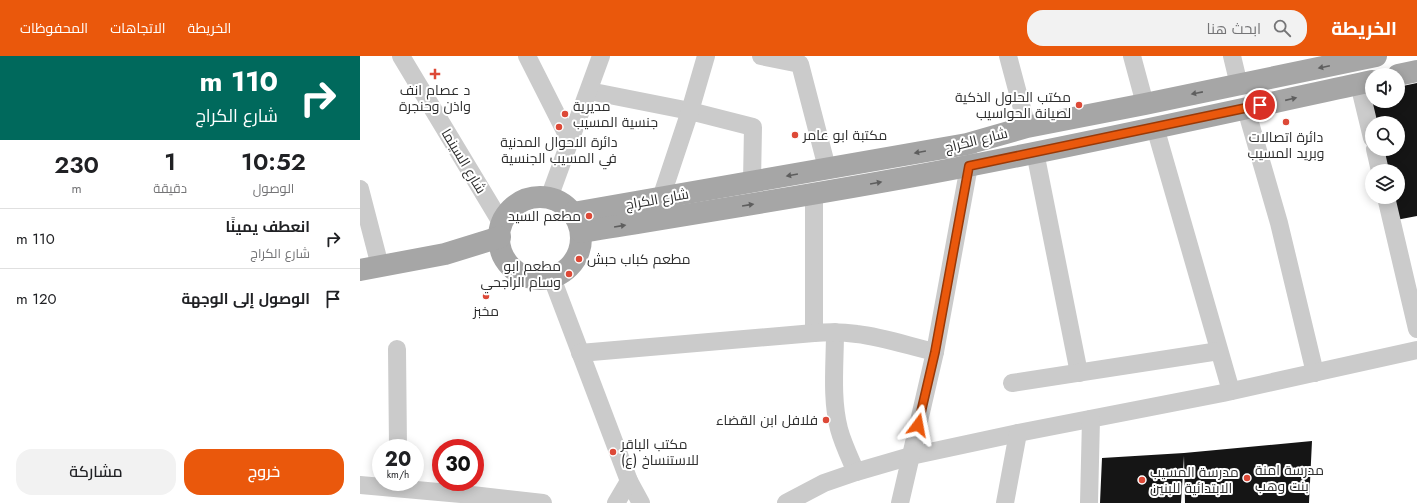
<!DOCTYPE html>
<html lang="ar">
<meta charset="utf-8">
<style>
:root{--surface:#fff;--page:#f2f2f2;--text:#202124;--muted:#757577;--line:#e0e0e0;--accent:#ea580c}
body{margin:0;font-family:Jost,Cairo,sans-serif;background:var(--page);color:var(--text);direction:rtl;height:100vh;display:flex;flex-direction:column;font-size:15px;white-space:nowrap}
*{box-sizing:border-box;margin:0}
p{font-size:13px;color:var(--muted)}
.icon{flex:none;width:22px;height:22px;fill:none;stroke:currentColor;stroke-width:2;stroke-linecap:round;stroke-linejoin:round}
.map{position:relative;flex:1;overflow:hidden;direction:ltr}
.side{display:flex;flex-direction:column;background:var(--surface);width:360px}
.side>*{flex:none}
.banner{background:#00695c;color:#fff;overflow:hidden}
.controls{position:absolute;left:1005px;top:12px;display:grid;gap:8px}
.controls a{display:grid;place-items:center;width:40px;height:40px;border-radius:50%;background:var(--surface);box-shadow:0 2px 10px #0003;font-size:20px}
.speed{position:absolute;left:12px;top:383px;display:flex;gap:8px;font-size:20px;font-weight:700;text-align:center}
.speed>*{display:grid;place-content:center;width:52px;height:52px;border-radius:50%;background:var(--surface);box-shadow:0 2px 10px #0003;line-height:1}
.speed small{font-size:10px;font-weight:400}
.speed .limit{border:6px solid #d22;background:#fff;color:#111}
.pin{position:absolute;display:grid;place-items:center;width:34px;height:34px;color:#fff;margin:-17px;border:2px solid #fff;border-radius:50%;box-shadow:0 1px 4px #0007}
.me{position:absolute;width:44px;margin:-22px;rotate:13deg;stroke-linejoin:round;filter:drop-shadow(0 0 3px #0008)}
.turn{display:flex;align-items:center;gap:14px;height:84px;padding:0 16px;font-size:18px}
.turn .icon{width:52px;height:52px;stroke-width:2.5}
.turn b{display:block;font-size:28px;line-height:34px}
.eta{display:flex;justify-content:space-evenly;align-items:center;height:68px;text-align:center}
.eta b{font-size:24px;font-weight:600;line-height:28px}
.button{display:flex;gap:8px;margin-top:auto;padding:8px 16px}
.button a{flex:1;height:46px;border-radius:16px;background:var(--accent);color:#fff;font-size:16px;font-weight:600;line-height:46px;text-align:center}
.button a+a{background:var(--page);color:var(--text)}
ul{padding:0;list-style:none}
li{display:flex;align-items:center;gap:12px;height:60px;padding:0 16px;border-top:1px solid var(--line)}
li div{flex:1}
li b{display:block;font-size:15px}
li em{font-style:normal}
header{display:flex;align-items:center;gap:24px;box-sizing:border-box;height:56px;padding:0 20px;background:var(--accent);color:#fff}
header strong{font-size:19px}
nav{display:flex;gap:22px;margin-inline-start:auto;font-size:14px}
.search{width:280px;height:36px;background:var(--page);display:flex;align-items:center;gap:10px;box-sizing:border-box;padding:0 14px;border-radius:16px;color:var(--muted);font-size:15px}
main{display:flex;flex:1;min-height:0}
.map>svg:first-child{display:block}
.building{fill:#151515}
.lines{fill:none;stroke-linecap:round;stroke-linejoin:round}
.minor{stroke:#cbcbcb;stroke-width:18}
.major{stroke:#a6a6a6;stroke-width:22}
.oneway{fill:#5e5e5e}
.route-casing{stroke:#983908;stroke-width:10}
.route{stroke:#ea580c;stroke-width:7}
.poi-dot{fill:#dd4937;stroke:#fff;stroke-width:1.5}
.labels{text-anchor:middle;stroke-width:4;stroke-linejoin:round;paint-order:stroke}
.poi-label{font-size:14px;fill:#2e2e2e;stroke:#fff;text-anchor:start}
.street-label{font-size:14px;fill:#2e2e2e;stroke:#fff}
</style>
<header>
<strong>الخريطة</strong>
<div class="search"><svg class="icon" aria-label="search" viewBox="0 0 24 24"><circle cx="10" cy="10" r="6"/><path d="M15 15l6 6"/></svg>ابحث هنا</div>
<nav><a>الخريطة</a><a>الاتجاهات</a><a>المحفوظات</a></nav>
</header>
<main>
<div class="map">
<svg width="1057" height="447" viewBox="0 0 1057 447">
<rect width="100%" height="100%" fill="#fff"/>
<g class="building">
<path d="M1057 27V160L1036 164 1031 141H1038V115H1026L1022 93H1038V67H1016L1012 45H1038V31Z"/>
<path d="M952 385 949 447H825L824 400 821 447H740L742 402 824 397Z"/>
</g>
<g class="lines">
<g class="minor">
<path d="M41 0 142 168"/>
<path d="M167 0 210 85"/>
<path d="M401 0 440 8 467 112"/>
<path d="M648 0 667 71"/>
<path d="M772 0 785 48"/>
<path d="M872 0 879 29"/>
<path d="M999 28 1012 82"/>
<path d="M229 35 330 55 393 71 392 126"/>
<path d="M886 53 919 167 955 317"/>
<path d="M795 71 871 335"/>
<path d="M1015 93 1020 115"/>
<path d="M675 96 719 317"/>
<path d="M0 133 20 210"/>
<path d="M1026 141 1057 273"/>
<path d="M189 142 241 0"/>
<path d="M301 142 330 55 346 0"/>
<path d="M192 222 269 425 281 447"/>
<path d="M475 276C475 307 471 342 479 373 483 388 490 402 496 416"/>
<path d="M454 277V138"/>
<path d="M37 293 38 392"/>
<path d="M220 297 454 277C468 276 483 276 497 278 523 281 549 290 575 296"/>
<path d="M652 327 859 295"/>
<path d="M0 429 112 439 183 447"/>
<path d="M256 447 269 425"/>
<path d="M426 447 464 427 496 416 551 400 658 377 863 337 1057 294"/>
<path d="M540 447 575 296 609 110 608 97"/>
<path d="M645 447 658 377"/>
<path d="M729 447 731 363"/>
</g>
<g class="major">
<path d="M1038 19 1057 15"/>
<circle cx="180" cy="182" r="41"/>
<path d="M213 157 607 88 667 71 785 48 1016 0"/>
<path d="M221 176C350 155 479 135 608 110 743 84 878 54 1012 25"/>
<path d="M0 214 85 198 140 181"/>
</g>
</g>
<defs><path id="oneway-solid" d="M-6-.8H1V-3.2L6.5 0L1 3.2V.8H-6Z"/></defs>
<g class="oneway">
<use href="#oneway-solid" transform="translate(964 11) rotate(168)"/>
<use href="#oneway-solid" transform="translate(837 37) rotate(169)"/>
<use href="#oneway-solid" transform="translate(931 43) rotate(-13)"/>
<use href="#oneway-solid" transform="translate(560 96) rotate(170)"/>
<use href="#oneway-solid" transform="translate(432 119) rotate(170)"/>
<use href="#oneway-solid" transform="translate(516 127) rotate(-10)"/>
<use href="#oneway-solid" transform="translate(388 149) rotate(-9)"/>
<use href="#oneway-solid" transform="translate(260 170) rotate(-9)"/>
</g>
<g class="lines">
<g class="route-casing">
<path id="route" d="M558 369 575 296 609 110 900 49"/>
</g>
<use href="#route" class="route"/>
</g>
<g class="poi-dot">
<path d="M73 12h4v4h4v4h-4v4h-4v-4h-4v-4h4z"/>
<circle cx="719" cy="49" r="4"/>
<circle cx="205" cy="58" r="4"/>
<circle cx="926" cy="66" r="4"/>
<circle cx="199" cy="71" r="4"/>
<circle cx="435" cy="79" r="4"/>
<circle cx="229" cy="160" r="4"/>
<circle cx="219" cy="203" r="4"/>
<circle cx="209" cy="218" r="4"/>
<circle cx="126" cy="240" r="4"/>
<circle cx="466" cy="364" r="4"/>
<circle cx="253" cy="396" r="4"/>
<circle cx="887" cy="422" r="4"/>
<circle cx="782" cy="424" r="4"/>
</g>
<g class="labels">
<g class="poi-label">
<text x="75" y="39" text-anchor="middle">د عصام انف<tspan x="75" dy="16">واذن وحنجرة</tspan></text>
<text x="711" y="46" text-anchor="end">مكتب الحلول الذكية<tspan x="711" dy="16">لصيانة الحواسيب</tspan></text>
<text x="213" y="55">مديرية<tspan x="213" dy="16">جنسية المسيب</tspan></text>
<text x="443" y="84">مكتبة ابو عامر</text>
<text x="926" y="86" text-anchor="middle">دائرة اتصالات<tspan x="926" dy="16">وبريد المسيب</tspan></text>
<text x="199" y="91" text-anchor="middle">دائرة الاحوال المدنية<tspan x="199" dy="16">في المسيب الجنسية</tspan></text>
<text x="221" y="165" text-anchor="end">مطعم السيد</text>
<text x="227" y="208">مطعم كباب حبش</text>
<text x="201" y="215" text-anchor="end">مطعم ابو<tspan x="201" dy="16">وسام الراجحي</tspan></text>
<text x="126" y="260" text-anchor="middle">مخبز</text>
<text x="458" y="369" text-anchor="end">فلافل ابن القضاء</text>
<text x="261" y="393">مكتب الباقر<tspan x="261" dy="16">(ع) للاستنساخ</tspan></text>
<text x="895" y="419">مدرسة امنة<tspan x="895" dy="16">بنت وهب</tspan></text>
<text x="790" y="421">مدرسة المسيب<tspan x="790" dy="16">الابتدائية للبنين</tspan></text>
</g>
<g class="street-label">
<text transform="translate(616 84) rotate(-14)" y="5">شارع الكراج</text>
<text transform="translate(104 105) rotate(59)" y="5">شارع السينما</text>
<text transform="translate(297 143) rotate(-10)" y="5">شارع الكراج</text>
</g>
</g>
</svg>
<div class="controls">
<a><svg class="icon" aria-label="sound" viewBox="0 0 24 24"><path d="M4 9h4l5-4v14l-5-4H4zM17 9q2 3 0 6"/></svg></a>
<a><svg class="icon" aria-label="search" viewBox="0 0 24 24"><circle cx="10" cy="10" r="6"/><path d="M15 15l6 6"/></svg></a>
<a><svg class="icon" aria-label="layers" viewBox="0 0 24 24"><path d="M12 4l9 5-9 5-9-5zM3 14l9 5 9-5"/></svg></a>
</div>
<div class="speed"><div>20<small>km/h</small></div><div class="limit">30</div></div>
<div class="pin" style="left:900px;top:49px;background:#d93025"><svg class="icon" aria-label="arrive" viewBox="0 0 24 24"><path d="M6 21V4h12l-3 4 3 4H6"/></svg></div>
<svg class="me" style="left:558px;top:369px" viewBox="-20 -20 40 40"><path d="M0-17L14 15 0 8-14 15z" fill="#ea580c" stroke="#fff" stroke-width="4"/></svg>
</div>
<section class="side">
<div class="banner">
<div class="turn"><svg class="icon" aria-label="right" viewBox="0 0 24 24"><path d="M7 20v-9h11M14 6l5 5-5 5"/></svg><div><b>110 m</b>شارع الكراج</div></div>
</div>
<div class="eta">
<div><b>10:52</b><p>الوصول</p></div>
<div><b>1</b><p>دقيقة</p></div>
<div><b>230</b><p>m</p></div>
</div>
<ul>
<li><svg class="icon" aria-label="right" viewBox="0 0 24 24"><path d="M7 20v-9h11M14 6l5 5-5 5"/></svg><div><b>انعطف يمينًا</b><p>شارع الكراج</p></div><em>110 m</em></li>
<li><svg class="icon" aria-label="arrive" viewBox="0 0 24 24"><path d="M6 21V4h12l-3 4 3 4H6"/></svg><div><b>الوصول إلى الوجهة</b></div><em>120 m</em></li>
</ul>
<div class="button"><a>خروج</a><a>مشاركة</a></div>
</section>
</main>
